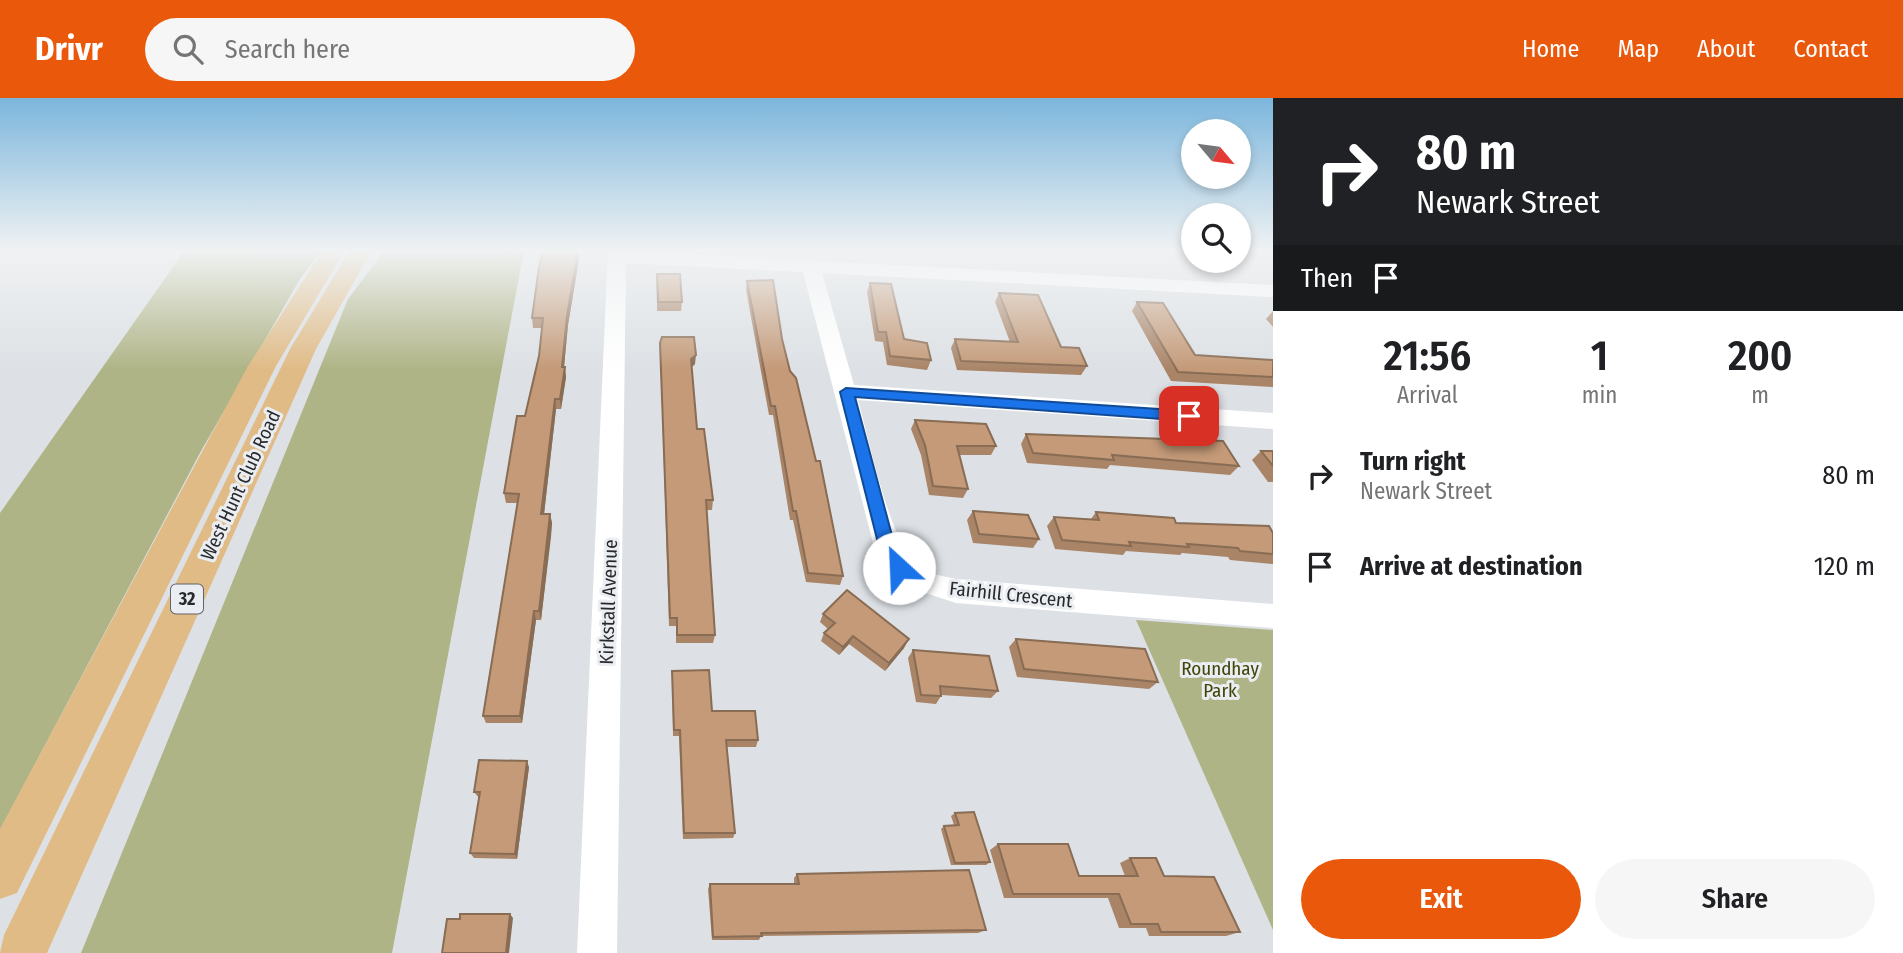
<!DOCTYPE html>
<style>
:root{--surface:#fff;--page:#f6f6f6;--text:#202124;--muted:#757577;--accent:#ea580c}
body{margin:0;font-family:"Fira Sans Condensed",sans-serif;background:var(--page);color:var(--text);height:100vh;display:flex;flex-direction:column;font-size:26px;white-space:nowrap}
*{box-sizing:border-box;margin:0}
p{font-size:23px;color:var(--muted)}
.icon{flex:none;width:38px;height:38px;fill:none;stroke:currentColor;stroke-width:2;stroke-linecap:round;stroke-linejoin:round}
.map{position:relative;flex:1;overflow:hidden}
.details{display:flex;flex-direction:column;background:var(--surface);width:630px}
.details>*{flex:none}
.guide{background:#202124;color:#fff;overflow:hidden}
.needle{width:46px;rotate:119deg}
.fabs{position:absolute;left:1181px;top:21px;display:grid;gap:14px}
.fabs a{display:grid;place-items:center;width:70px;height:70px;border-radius:50%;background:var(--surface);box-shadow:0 4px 10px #0003;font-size:35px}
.pin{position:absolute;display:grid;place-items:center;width:60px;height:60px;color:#fff;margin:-30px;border-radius:14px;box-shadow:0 4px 10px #0006}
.me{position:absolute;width:77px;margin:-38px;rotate:335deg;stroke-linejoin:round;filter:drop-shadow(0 0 5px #0008)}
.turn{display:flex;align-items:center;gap:24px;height:147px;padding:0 28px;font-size:32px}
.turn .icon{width:91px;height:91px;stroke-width:2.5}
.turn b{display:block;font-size:49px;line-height:60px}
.then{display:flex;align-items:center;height:66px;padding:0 28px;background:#0003;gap:14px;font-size:26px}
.eta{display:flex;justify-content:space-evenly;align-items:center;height:119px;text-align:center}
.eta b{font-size:42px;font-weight:600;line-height:49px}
.cta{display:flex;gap:14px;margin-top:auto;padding:14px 28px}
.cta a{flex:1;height:80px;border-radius:42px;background:var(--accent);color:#fff;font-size:28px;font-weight:600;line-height:80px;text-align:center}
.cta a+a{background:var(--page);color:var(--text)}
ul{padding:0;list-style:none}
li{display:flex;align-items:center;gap:21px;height:91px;padding:0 28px}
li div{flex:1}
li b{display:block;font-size:26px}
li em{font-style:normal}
header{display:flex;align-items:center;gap:42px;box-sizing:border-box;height:98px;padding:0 35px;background:var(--accent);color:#fff}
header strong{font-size:33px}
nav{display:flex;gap:38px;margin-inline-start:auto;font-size:24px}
.search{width:490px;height:63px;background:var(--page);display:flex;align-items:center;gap:18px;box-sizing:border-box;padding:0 24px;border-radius:38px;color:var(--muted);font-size:26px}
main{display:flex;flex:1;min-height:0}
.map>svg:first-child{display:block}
.green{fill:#afb486}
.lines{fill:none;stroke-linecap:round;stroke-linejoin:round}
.minor{fill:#fff;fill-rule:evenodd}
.major{fill:#e0bb86;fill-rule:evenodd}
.wall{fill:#a98467}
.shaded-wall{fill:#896c54}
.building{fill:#c49a78;stroke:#896c54;stroke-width:2}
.route{fill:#1a73e8;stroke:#114b97;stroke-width:2}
.labels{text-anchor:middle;stroke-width:6;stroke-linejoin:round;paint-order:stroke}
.shield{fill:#eaeef2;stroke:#626467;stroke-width:2}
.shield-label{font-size:18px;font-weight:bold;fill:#28292b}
.street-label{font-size:19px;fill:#28292b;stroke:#eaeef2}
.park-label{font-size:19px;fill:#414507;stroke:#eaeef2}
</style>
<header>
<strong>Drivr</strong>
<div class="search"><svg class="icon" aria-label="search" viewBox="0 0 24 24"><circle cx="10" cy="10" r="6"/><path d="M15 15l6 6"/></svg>Search here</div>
<nav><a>Home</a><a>Map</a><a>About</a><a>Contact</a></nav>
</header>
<main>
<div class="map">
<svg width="1273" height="855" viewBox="0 0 1273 855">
<rect width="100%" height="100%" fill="#dde1e5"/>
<g class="green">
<path d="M185 152H322L300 181 201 353 0 732V415Z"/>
<path d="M385 152H524L392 855H81L348 201Z"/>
<path d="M1136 522 1273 532V832Z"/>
</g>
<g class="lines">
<path class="minor" d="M608 152 1273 187V199L822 175 854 287 1273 315V331L858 302C869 341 889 441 916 466 927 476 942 478 956 481L1273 506V530L956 505 904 488 890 475 873 445 803 174 626 165 617 855H577Z"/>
<g class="major">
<path d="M323 152H345L276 268 17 795 0 801V731L248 268Z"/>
<path d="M350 152H372L316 251 47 855H0L4 837 290 251Z"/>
</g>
</g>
<g class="wall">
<path d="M543 152H579L578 167 568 227 564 269 566 279 561 311H556L544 416H550L552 425 541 522H536L522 625H486L483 618 518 405H506L504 395 525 318 539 258 542 230H533L532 220Z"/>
<path d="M657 176 682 204 681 213H657Z"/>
<path d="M747 183 782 241 843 478 840 487 806 484 793 422H790L773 317H769L746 192Z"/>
<path d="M870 185 904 241 931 262 927 272 887 267 883 244 875 243 867 194Z"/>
<path d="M999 195 1061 249 1087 268 1081 277 957 272 951 250 955 241 1010 244 995 204Z"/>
<path d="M1137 204 1195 257 1273 262V289L1171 283 1132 213Z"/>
<path d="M1273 213V229L1266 221Z"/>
<path d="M660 245 695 266 692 269 697 331 713 402 712 412H706L715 537 713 545H676V528H669Z"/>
<path d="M915 322 996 348 991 357H959L968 391 963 400 929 397 921 357 911 331Z"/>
<path d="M1026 336 1239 368 1230 377 1110 367 1107 371 1027 365 1021 346Z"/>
<path d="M1261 353H1273V384H1268L1252 362Z"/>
<path d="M973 413 1039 441 1033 450 973 445 967 422Z"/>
<path d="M1096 414 1176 425 1273 435V466L1230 462 1228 459 1182 455 1180 457 1126 453 1123 457 1055 451 1047 428 1054 419 1091 421Z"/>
<path d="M823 516 904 550 885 573 849 546 839 557 821 543 824 535 828 531 820 524Z"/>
<path d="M1016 541 1158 584 1149 591 1017 579 1009 549Z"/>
<path d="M913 552 998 593 991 600 941 597V598L936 606 916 604 908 560Z"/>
<path d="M672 573 712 613 758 642 756 649H727L735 735 733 740 683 741 679 638H673Z"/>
<path d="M529 669 517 761 474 760 470 755 479 700 474 694Z"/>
<path d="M955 715 990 764 986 767H951L941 731 944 728 954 727 951 718Z"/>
<path d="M998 746 1079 778H1125L1120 765 1130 760 1164 778 1240 834 1226 838H1149L1146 830H1119L1108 800H1004L990 752Z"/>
<path d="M797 776 986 832 978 835 761 838 759 842H712L708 791 710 786H794V780Z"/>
</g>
<g class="shaded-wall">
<path d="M578 152H579L578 167 568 227 563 279 562 269 567 218Z"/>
<path d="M696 257 695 266 690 270 691 261Z"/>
<path d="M565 269 566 279 561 311 560 301Z"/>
<path d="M555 301 556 311 543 425 541 416Z"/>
<path d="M550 416 552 425 551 439 541 522 539 513Z"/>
<path d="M534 513 536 522 522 625 520 618Z"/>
<path d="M853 538 849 546 839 557 843 549Z"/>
<path d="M909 541 904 550 885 573 889 565Z"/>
<path d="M527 663 529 669 517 761 515 756Z"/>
<path d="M510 816 513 820 509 855H506Z"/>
</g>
<g class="building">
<path d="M543 152H578L567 218 562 269H565L560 301H555L541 416H550L539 513H534L520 618H483L519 396 504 395 517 318H525L539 258 543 220H532L539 169Z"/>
<path d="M657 176H680L682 204H658Z"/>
<path d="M773 182 782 241 790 273 796 280 816 363H820L843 478 808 475 796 413H793L775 308H771L747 183Z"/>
<path d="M870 185 891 186 904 241 927 245 931 262 890 258 886 234H878Z"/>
<path d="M999 195 1038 197 1061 249 1079 250 1087 268 961 263 955 241 1018 244Z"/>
<path d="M1137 204 1163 205 1195 257 1273 262V279L1178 274Z"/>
<path d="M662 239H694L696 257 691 261 697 331H704L713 402H706L715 537H677V520H670L660 245Z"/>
<path d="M915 322 986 326 996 348H957L968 391 933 388 925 347Z"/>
<path d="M1026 336 1223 343 1239 368 1112 357 1114 362 1033 355Z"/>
<path d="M1261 353H1273V368Z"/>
<path d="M973 413 1028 417 1039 441 979 436Z"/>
<path d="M1096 414 1174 420 1176 425 1269 428 1273 435V456L1240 453 1238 450 1187 446 1189 449 1129 444 1131 448 1062 442 1054 419 1099 422Z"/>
<path d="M847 492 909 541 889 565 853 538 843 549 824 535 835 525 823 516Z"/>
<path d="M1016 541 1145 551 1158 584 1024 571Z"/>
<path d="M913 552 989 558 998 593 940 588 941 598 921 597Z"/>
<path d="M709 572 712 613H755L758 642H726L735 735H684L680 632H674L672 573Z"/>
<path d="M479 662 527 663 515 756 470 755 480 694H474Z"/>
<path d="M974 714 990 764 955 765 944 728 959 727 955 715Z"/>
<path d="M998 746H1068L1079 778H1138L1130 760H1156L1164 778 1214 779 1240 834H1161L1158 826H1131L1119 796H1013Z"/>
<path d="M969 772 986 832 761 835 762 838 713 839 710 786H799L797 776Z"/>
<path d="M460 816H510L506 855H442L447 821H460Z"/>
</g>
<linearGradient id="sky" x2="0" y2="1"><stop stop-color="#7cb6dc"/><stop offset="0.56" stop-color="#f0f2f3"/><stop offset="1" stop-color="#f0f2f3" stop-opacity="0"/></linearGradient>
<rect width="1273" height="272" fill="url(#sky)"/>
<path class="route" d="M846 290 1189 313 1196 318 1189 323 855 299 894 445 908 470 899 477 893 475 878 445 840 294Z"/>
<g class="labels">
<rect class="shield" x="171" y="486.5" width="32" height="29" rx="5"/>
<g class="shield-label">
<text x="187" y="507">32</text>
</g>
<g class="street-label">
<text transform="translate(240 387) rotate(-65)" y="7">West Hunt Club Road</text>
<text transform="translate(1011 496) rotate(6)" y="7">Fairhill Crescent</text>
<text transform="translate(608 504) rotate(-88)" y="7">Kirkstall Avenue</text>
</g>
<g class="park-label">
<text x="1220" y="577">Roundhay<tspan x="1220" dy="22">Park</tspan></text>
</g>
</g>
</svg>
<div class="fabs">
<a><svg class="needle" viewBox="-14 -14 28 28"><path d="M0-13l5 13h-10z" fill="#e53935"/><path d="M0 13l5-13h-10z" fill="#757577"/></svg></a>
<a><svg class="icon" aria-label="search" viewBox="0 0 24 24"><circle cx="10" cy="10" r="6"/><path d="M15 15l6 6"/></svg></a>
</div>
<div class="pin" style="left:1189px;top:318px;background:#d93025"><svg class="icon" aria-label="arrive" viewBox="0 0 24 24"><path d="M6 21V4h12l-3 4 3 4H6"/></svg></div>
<svg class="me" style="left:899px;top:470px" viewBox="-20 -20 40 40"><circle r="19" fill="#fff"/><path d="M0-13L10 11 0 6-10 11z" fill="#1a73e8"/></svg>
</div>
<section class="details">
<div class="guide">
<div class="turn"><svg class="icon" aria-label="right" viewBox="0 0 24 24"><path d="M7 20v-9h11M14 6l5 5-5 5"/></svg><div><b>80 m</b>Newark Street</div></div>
<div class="then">Then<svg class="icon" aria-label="arrive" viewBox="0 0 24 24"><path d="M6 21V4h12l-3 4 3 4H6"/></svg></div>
</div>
<div class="eta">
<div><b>21:56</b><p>Arrival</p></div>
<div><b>1</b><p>min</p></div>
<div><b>200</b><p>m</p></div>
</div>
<ul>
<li><svg class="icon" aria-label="right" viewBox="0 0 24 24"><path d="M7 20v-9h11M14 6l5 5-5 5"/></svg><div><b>Turn right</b><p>Newark Street</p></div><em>80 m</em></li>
<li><svg class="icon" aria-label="arrive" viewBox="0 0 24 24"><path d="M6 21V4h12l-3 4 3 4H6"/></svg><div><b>Arrive at destination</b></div><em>120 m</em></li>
</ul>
<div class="cta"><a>Exit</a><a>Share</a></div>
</section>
</main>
